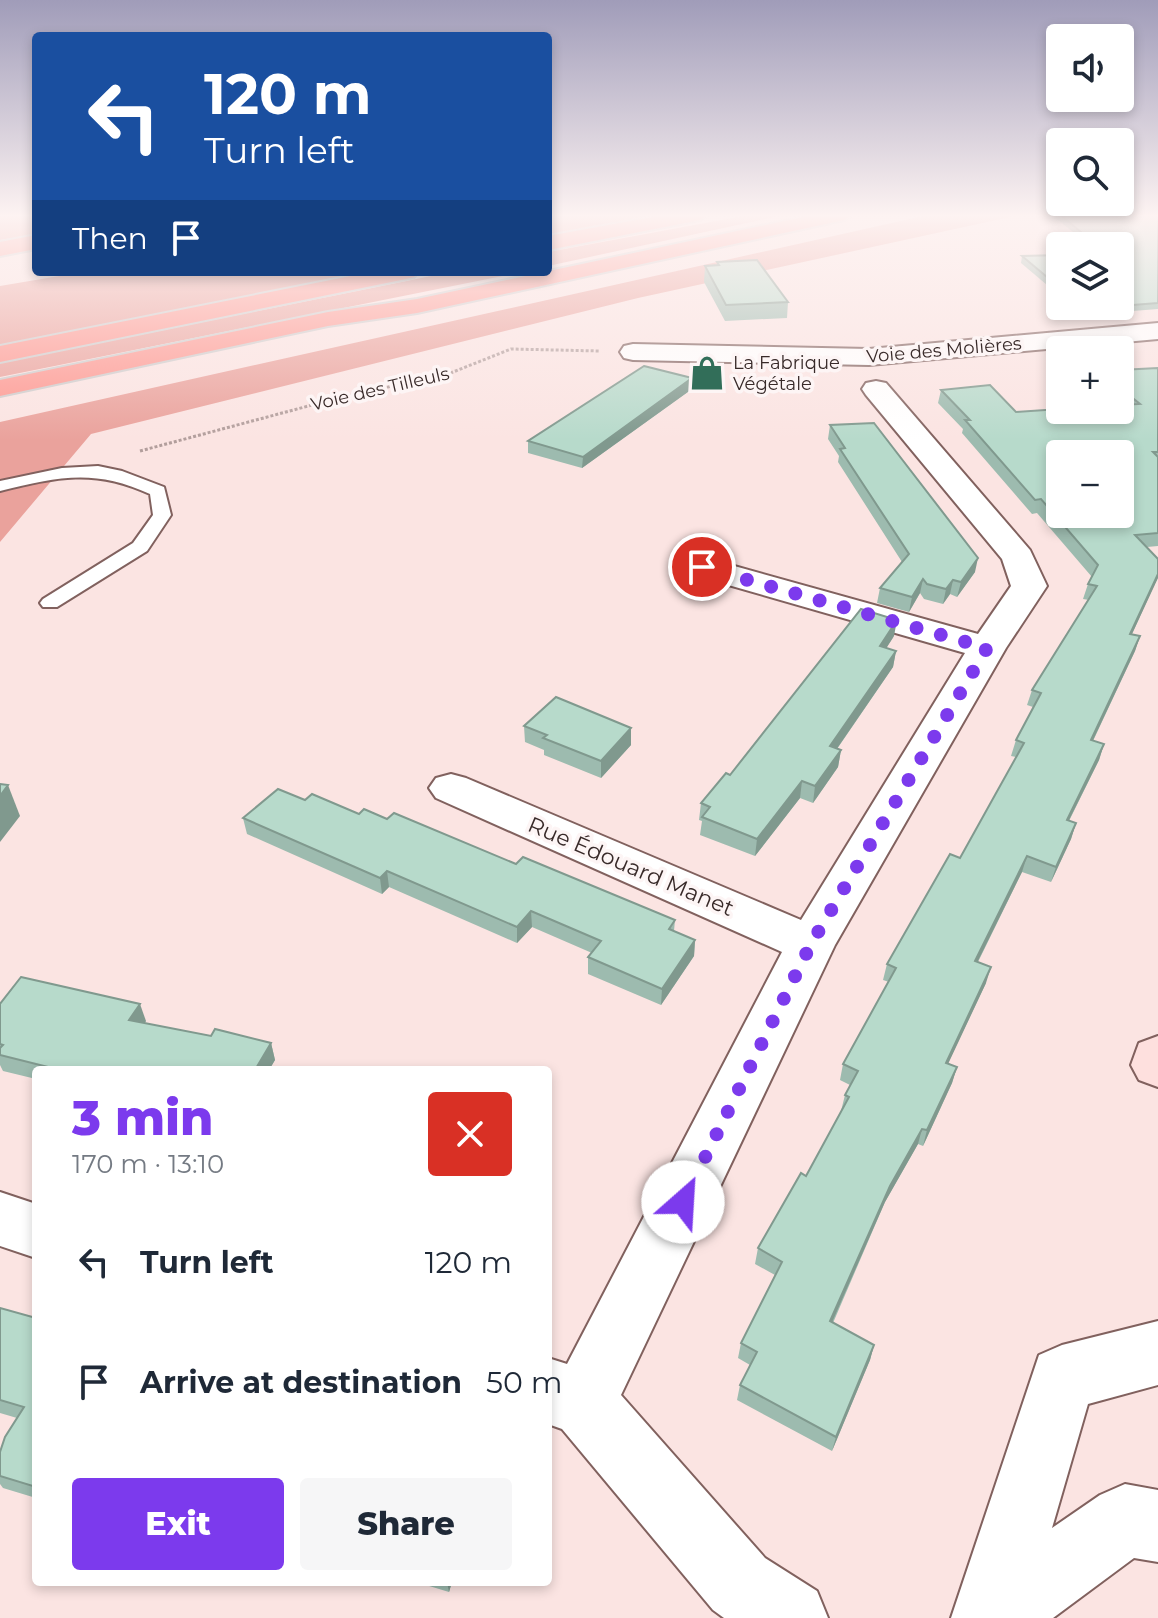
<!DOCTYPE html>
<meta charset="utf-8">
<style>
:root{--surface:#fff;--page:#f6f6f7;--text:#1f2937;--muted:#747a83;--accent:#7c3aed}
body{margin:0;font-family:Montserrat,sans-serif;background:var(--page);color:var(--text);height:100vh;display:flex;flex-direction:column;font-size:30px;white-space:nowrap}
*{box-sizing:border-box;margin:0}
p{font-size:26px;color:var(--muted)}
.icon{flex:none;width:44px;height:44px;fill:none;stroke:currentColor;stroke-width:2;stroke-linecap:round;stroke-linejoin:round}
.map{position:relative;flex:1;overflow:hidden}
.sheet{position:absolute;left:32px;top:1066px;width:520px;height:520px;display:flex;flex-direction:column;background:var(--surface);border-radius:8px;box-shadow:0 4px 12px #0003}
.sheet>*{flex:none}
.hud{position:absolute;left:32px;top:32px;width:520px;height:244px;border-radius:8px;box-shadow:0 4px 12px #0003;background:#1a4fa0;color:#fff;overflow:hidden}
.controls{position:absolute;left:1046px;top:24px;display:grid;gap:16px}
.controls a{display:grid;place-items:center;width:88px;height:88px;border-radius:8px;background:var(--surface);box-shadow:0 4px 12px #0003;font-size:40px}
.pin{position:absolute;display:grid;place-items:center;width:68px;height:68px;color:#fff;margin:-34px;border:4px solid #fff;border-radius:50%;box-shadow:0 2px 8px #0007}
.me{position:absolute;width:88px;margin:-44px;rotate:26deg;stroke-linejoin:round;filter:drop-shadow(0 0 6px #0008)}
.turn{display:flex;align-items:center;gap:28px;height:168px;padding:0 40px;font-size:36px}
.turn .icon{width:104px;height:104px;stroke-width:2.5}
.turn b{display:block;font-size:56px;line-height:68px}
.then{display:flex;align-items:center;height:76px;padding:0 40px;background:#0003;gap:16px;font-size:30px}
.round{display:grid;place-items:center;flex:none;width:84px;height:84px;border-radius:8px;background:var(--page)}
.overview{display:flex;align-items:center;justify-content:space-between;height:136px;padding:0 40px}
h1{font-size:48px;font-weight:800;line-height:60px;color:var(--accent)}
.button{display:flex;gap:16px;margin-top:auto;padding:16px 40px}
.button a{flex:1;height:92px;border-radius:8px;background:var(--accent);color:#fff;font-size:32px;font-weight:800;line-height:92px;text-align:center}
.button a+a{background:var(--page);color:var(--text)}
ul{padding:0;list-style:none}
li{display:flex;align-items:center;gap:24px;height:120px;padding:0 40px}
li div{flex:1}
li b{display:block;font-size:30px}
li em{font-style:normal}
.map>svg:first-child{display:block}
.green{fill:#eaa29c}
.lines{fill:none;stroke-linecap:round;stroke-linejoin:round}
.lane-casing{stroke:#81615e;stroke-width:4}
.street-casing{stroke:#81615e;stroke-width:4}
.secondary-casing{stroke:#81615e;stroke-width:4}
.highway-casing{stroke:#cfcccc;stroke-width:4}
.path{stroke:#b29e9c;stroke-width:3;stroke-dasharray:3 2;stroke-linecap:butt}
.lane{fill:#fff;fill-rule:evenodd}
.street{fill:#fff;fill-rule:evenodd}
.secondary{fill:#fee0de;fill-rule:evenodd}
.highway{fill:#fd9790;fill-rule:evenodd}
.wall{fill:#9dbbaf}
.shaded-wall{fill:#80998e}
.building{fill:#b7dacb;stroke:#80998e;stroke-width:2;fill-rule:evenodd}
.route{stroke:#7c3aed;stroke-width:14;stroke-dasharray:0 25.2}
.labels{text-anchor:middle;stroke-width:7;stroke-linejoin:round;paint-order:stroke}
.far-street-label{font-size:18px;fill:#382a29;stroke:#fdf5f5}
.far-poi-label{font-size:18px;fill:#382a29;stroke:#fdf5f5;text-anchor:start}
.street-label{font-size:22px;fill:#382a29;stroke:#fdf5f5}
</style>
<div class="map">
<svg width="1158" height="1618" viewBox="0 0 1158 1618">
<rect width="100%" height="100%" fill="#fbe4e2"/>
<g class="green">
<path d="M0 214H36V234L0 240Z"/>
<path d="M548 214H680L548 240Z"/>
<path d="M754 214H788L548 266V252Z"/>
<path d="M932 214H1024L638 298 91 434 0 542V422Z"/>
<path d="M83 272H385L0 346V286Z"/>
<path d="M451 272H522L0 377V363Z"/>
</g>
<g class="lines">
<g class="lane-casing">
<path id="lane" d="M98 466 122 471 164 487 171 515 147 551 57 607H43L40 603 43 599 133 543 153 515 150 494C94 468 57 477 0 491V481L62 468Z"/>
</g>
<g class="street-casing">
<g id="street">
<path d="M1158 323V339L869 365 633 360 624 358 620 352 624 346 633 344 869 349Z"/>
<path d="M876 381 886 383 1030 550 1047 586 1006 648 835 945 621 1395 765 1558 817 1591 828 1618H724L713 1610 562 1429 548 1424V1358L567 1364 782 952 436 798 429 788 436 778 451 774 466 778 801 920 965 653 690 574 685 567 690 560 702 557 978 634 1011 586 1002 559 866 395 862 389 866 383Z"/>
<path d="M0 1192 36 1204V1258L0 1246Z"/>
<path d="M1158 1321V1385L1088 1404 1052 1528 1100 1495 1125 1484 1158 1490V1562L1134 1558 1053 1618H951L1039 1355 1062 1345Z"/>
</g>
</g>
<g class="secondary-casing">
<path id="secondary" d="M1158 1036V1087L1139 1080 1131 1065 1139 1043Z"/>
</g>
<g class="highway-casing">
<g id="highway">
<path d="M669 214H710L700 220 548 250V236Z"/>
<path d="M817 214H854L844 220 417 313 328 326 0 396V380L328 312 417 299Z"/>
<path d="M36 235V249L0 256V242Z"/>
<path d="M371 272H418L414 277 406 279 0 362V346Z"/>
</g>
</g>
<path class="path" d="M140 451 342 397 448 374 511 349 600 351"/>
<use href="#lane" class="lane"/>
<use href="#street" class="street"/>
<use href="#secondary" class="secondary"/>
<use href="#highway" class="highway"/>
</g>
<g class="wall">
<path d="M1051 214H1158V309L1082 315 1072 306H1120V246H1090Z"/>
<path d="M1060 255V296L1021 263 1022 256Z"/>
<path d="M717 262 788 302 787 318 725 321 704 282 705 266 717 265Z"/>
<path d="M1158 368V546L1147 547 1158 577 1132 634 1140 636 1135 651 1093 741 1104 744 1099 760 1069 821 1076 823 1071 839 1051 882 1022 872 978 962 986 983 948 1063 957 1067 952 1083 923 1146 918 1144 885 1202 833 1323 874 1345 870 1360 832 1451 737 1400 740 1385 750 1365 738 1358 741 1343 775 1275 755 1264 758 1248 806 1176 841 1111 845 1095 850 1085 840 1080 843 1064 889 982 883 980 887 964 960 858 1016 757 1011 756 1016 740 1033 707 1027 705 1032 690 1089 600 1083 599 1088 584 1092 577 1037 513 1032 514 962 433 963 429 938 403 941 390 1016 412 1122 405 1120 404V370Z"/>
<path d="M692 389 582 468 528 453V441Z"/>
<path d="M830 425 975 572 957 597 950 594 943 604 924 599 920 593 909 612 877 603 880 588 902 562 838 462 839 456 828 439Z"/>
<path d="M894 636 886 648 896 651 893 667 837 749 841 750 838 767 813 803 800 798 755 856 700 835 702 821 699 820 701 803 730 775Z"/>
<path d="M524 726 631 745 601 778 544 755V750L525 742Z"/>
<path d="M305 800 359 814 387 819 675 920 674 931 695 940 694 956 661 1005 588 974V957L592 953 532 927 517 943 389 887 382 894 247 834 243 818Z"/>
<path d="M0 1004 146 1021 144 1023 211 1036 271 1043 275 1060 269 1070H36V1079L3 1071 0 1065Z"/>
<path d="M0 1308 36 1318V1498L3 1488 0 1484V1452L17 1418 0 1413Z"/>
<path d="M416 1582H452L449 1592Z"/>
</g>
<g class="shaded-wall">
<path d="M692 378V389L582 468 583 457Z"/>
<path d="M978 558 975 572 957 597 961 582Z"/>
<path d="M1158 574V578L1125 649 1130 634Z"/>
<path d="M923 579 920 593 909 612 912 597Z"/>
<path d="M953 580 950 594 943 604 946 589Z"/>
<path d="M897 620 894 636 877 663 880 646Z"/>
<path d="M1140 636 1135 651 1086 755 1091 740Z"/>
<path d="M896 651 893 667 827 763 830 746Z"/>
<path d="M631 728V745L601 778V761Z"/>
<path d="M1104 744 1099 760 1061 836 1067 820Z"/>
<path d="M841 750 838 767 813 803 815 786Z"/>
<path d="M802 781 800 798 755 856 757 839Z"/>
<path d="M8 785 20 816 0 842V796Z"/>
<path d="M1076 823 1071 839 1051 882 1056 867Z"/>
<path d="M1027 856 1022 872 970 977 975 961Z"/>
<path d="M387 871 389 887 382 894 380 878Z"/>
<path d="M531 911 532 927 517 943V927Z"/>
<path d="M695 940 694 956 661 1005 662 989Z"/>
<path d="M991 967 986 983 941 1079 946 1063Z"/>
<path d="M140 1004 146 1021 135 1037 129 1020Z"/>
<path d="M271 1043 275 1060 269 1070H255Z"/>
<path d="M957 1067 952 1083 923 1146 927 1130Z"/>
<path d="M922 1129 918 1144 885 1202 826 1336 830 1321 890 1186Z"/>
<path d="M874 1345 870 1360 832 1451 836 1437Z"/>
<path d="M447 1582H452L449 1592Z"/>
</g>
<g class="building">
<path d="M1059 214H1158V303L1120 306V246H1098Z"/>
<path d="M1060 255V288L1022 256Z"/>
<path d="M757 260 788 302 726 305 705 266 719 265 717 262Z"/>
<path d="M1081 306H1114L1084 308Z"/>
<path d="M644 366 692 378 583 457 528 441Z"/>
<path d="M1158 368V452H1153L1158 457V533L1135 535 1158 559V574L1130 634 1140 636 1091 740 1104 744 1067 820 1076 823 1056 867 1027 856 975 961 991 967 946 1063 957 1067 927 1130 922 1129 890 1186 830 1321 874 1345 836 1437 740 1385 757 1352 741 1343 782 1262 758 1248 801 1173 806 1176 849 1097 845 1095 858 1071 843 1064 896 968 887 964 950 854 960 858 995 795 1024 743 1016 740 1041 693 1032 690 1097 586 1088 584 1098 565 1041 499 1035 500 965 420H970L941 390 990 385 1016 412 1060 409 1120 410V405L1140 404 1120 388V370ZM1060 454H1120V514H1060Z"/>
<path d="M874 423 978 558 961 582 953 580 946 589 927 584 923 579 912 597 880 588 909 554 840 449 845 448 830 425Z"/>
<path d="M861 609 897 620 880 646 896 651 830 746 841 750 815 786 802 781 757 839 702 817 710 807 701 803 726 773 730 775Z"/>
<path d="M556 697 631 728 601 761 543 738 547 735 524 726Z"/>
<path d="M0 784 8 785 0 796Z"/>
<path d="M278 789 305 800 312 794 359 814 364 809 387 819 394 813 516 864 523 857 675 920 669 929 695 940 662 989 588 957 601 941 531 911 517 927 387 871 380 878 243 818Z"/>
<path d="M21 977 140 1004 129 1020 211 1036 215 1029 271 1043 255 1070H60L0 1055V1048L3 1045 0 1044V1004Z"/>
<path d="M0 1308 36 1318V1487L0 1476V1452L5 1437 24 1407 0 1400Z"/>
</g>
<linearGradient id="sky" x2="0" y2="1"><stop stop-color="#a09cb9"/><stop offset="0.49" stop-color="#fdf3f2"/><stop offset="1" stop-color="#fdf3f2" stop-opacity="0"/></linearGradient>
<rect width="1158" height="440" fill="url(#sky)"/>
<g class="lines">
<path class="route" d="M683 1202 811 944 987 648 702 567"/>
</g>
<defs>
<g id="shop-bare" transform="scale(2.76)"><path d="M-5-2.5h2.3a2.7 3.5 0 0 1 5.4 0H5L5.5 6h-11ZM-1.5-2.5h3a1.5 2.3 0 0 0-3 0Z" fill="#326e59" stroke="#fdf5f5" stroke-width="2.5" paint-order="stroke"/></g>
</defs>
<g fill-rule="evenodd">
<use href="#shop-bare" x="707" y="373"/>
</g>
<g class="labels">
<g class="far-street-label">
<text transform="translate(944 350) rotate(-5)" y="6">Voie des Molières</text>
<text transform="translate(380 389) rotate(-13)" y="6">Voie des Tilleuls</text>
</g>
<g class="far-poi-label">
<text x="733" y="369">La Fabrique<tspan x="733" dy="21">Végétale</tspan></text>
</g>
<g class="street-label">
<text transform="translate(631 866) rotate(23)" y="8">Rue Édouard Manet</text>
</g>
</g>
</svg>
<div class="controls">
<a><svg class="icon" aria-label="sound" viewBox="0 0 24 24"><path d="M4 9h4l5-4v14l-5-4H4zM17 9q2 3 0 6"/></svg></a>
<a><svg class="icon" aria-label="search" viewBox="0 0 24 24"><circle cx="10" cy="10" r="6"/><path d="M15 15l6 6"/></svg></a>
<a><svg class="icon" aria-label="layers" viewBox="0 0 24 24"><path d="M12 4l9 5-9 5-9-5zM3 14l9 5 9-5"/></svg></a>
<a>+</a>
<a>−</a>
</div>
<div class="pin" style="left:702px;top:567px;background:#d93025"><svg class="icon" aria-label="arrive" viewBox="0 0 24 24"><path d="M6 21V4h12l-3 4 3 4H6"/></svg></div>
<svg class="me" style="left:683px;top:1202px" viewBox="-20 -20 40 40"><circle r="19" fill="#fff"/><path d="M0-13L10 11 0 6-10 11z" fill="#7c3aed"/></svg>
<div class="hud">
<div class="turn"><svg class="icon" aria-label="left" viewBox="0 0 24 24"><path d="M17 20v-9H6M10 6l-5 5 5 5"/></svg><div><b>120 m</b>Turn left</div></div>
<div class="then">Then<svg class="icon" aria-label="arrive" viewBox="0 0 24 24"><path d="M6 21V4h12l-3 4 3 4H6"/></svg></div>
</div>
<section class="sheet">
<div class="overview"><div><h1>3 min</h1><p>170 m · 13:10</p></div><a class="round" style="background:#d93025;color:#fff"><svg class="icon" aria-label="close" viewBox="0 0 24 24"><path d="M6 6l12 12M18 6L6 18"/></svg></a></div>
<ul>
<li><svg class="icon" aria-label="left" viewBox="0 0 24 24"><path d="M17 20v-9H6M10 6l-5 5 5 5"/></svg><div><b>Turn left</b></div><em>120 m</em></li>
<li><svg class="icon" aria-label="arrive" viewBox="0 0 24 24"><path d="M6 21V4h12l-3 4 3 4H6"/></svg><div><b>Arrive at destination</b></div><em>50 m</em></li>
</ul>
<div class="button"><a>Exit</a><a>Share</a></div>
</section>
</div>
